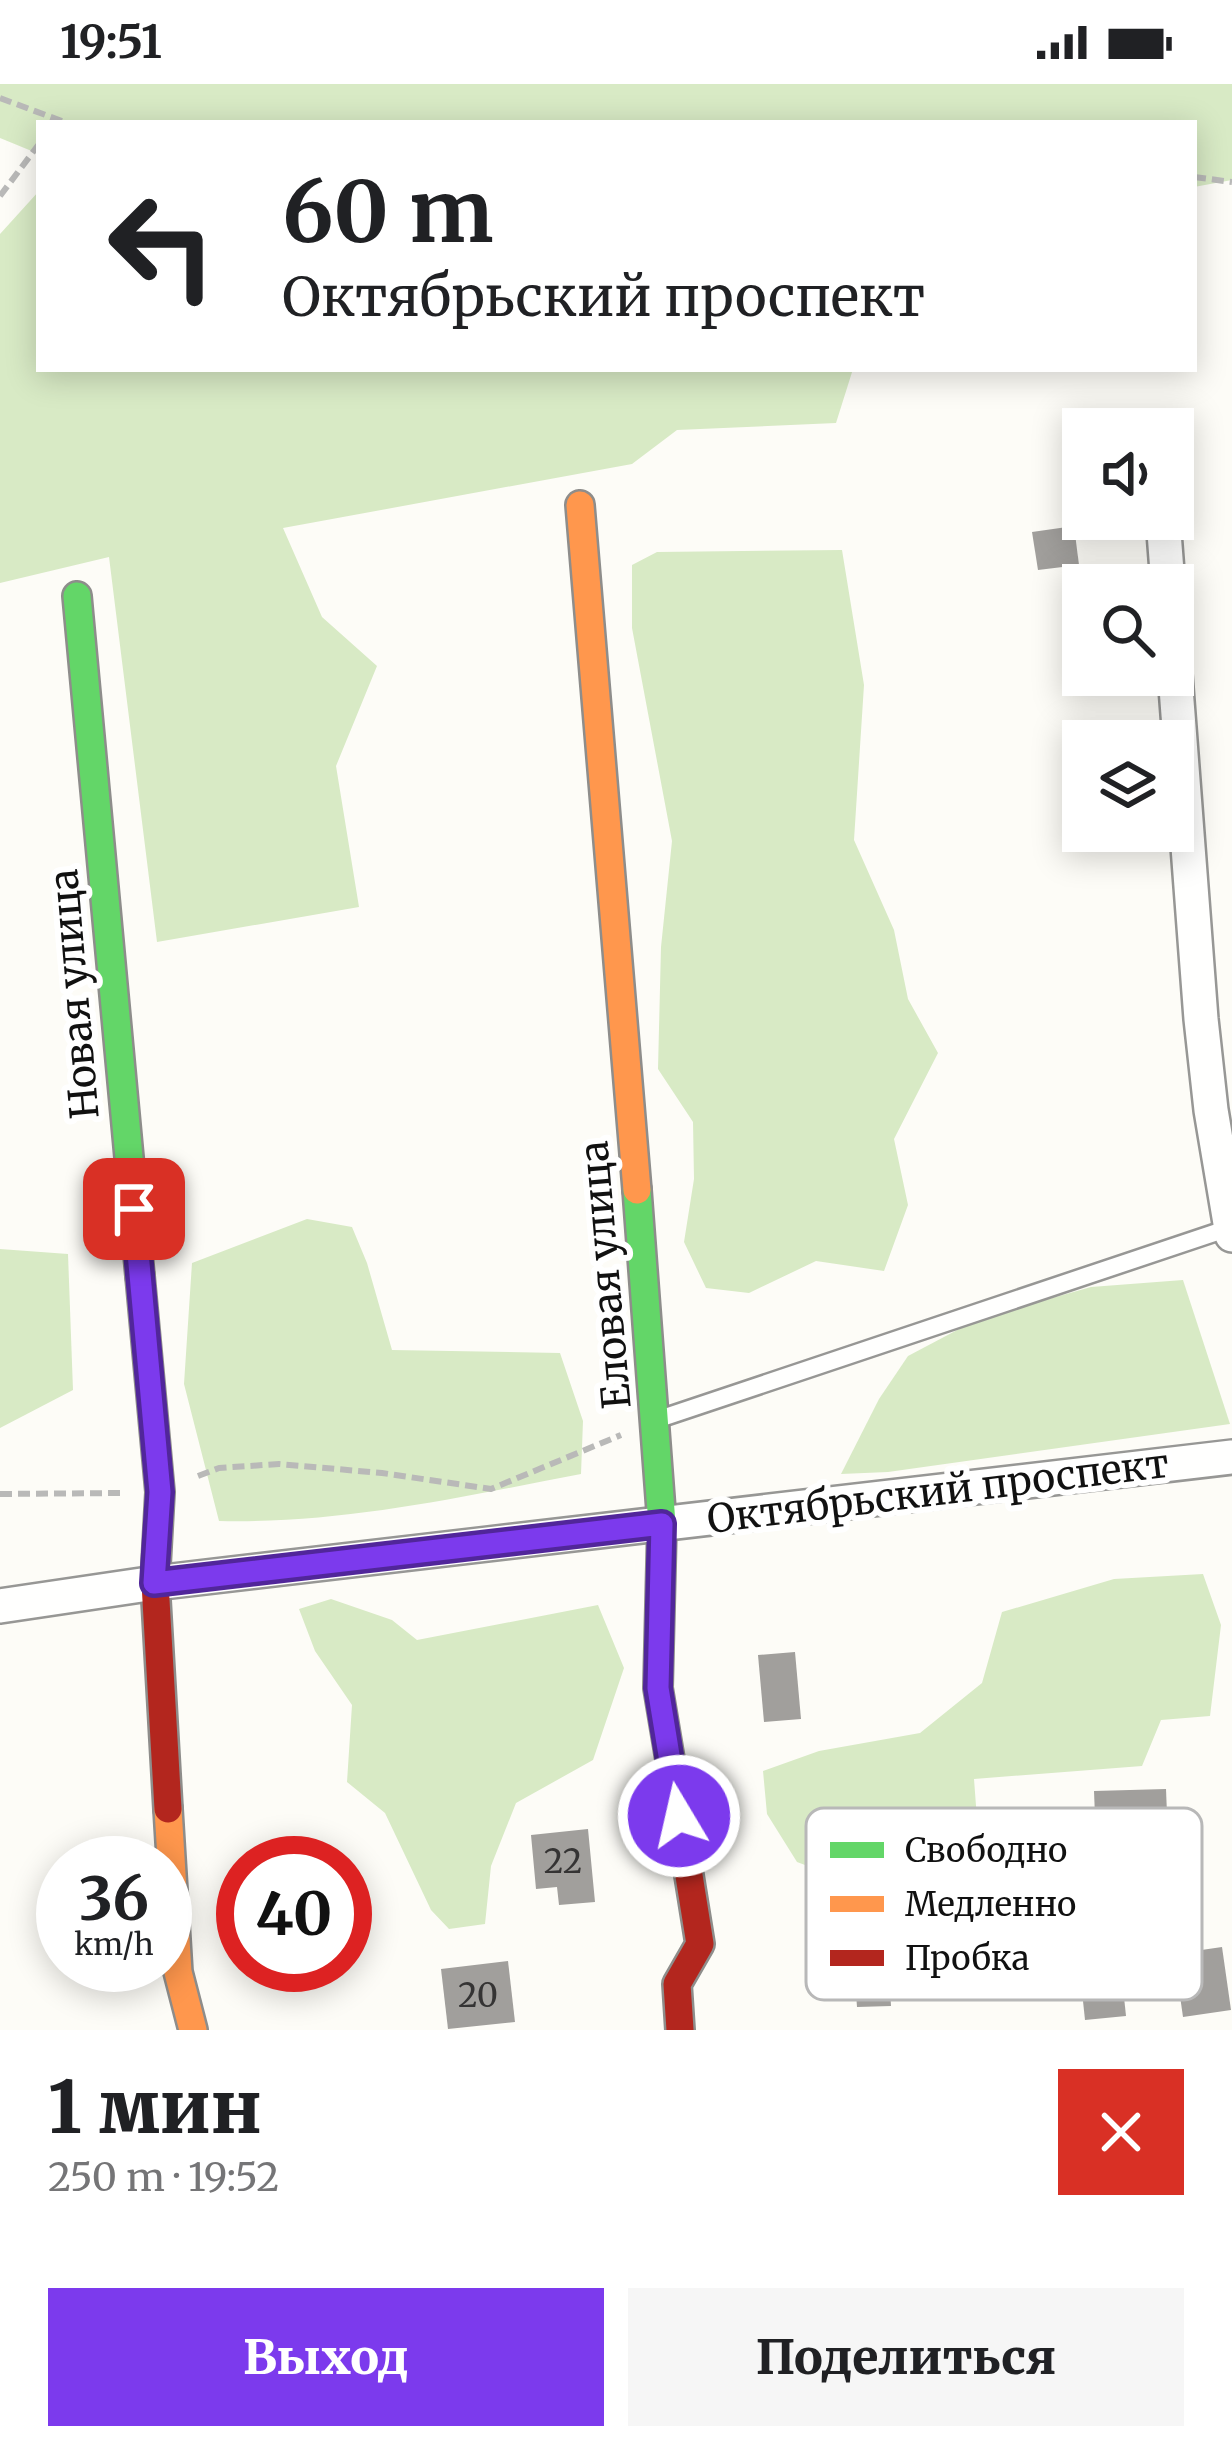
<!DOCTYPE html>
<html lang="ru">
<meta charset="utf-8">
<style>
:root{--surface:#fff;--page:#f6f6f6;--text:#202124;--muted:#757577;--accent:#7c3aed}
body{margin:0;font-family:Merriweather,serif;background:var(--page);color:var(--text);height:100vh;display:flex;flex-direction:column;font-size:45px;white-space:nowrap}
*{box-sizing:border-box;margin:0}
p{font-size:39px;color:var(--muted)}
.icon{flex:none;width:66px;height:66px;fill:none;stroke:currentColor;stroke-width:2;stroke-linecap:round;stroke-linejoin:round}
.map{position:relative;height:1946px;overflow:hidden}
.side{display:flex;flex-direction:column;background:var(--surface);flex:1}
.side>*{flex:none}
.banner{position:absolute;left:36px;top:36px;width:1161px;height:252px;border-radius:0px;box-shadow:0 6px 30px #0003;background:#fff;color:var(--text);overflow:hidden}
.fabs{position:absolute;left:1062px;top:324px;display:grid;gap:24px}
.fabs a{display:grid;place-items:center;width:132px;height:132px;border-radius:0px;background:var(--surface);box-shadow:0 6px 30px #0003;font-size:60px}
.speed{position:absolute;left:36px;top:1752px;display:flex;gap:24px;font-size:60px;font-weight:700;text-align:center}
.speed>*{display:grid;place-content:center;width:156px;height:156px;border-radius:50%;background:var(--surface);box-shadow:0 6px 30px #0003;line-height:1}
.speed small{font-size:30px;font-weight:400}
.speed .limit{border:18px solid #d22;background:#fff;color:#111}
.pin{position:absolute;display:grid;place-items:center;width:102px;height:102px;color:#fff;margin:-51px;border-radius:24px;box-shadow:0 6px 18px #0006}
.me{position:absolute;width:132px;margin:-66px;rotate:351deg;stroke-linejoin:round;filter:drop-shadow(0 0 9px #0008)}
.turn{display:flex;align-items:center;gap:42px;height:252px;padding:0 48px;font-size:54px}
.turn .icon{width:156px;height:156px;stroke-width:2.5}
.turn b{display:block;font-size:84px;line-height:102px}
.round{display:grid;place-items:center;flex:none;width:126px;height:126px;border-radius:0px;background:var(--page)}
.overview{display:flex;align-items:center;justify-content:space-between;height:204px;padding:0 48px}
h1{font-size:72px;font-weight:800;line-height:90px}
.button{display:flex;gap:24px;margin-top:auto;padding:24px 48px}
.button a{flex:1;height:138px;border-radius:0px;background:var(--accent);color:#fff;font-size:48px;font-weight:800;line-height:138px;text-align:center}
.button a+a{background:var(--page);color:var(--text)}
.status{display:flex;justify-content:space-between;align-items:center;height:84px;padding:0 60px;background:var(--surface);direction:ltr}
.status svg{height:33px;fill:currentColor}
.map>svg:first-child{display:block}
.forest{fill:#d8eac5}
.building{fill:#a19f9c}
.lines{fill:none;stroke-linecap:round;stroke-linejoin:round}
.lane-casing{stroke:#979795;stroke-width:21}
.street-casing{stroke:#979795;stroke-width:38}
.fast-casing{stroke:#8e8d8b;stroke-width:32}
.slow-casing{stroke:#8e8d8b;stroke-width:32}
.jam-casing{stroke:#8e8d8b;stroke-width:32}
.path{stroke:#b9b9b8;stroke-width:6;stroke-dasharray:12 6;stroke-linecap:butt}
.lane{stroke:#fffffe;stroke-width:16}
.street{stroke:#fffffe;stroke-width:33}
.fast{stroke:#63d668;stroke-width:27}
.slow{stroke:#ff974d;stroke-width:27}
.jam{stroke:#b3261e;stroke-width:27}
.route-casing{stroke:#51269a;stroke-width:30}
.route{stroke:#7c3aed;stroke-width:21}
.labels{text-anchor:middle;stroke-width:12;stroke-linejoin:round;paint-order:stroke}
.number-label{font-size:33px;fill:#353434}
.street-label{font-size:39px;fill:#111;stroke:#fff}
.key{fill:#fff;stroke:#b8b8b8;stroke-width:3}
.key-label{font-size:33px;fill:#111}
</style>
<div class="status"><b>19:51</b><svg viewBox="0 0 49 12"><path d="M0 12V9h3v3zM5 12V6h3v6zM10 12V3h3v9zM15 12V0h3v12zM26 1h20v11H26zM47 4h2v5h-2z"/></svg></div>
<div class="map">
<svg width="1232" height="1946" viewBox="0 0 1232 1946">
<rect width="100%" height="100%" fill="#fdfcf7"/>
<g class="forest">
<path d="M0 0H1232V96L1194 103V39H39V70L0 54Z"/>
<path d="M39 107V285H853L836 339 677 346 632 380 283 444 322 533 377 582 336 682 359 823 157 858 109 473 0 499V150Z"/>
<path d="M842 466 864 601 854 756 894 846 908 915 938 969 894 1055 908 1121 884 1187 816 1177 749 1209 706 1204 684 1158 694 1095 693 1038 658 985 661 863 672 757 632 544V481L657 468Z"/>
<path d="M307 1135 352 1143 367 1179 392 1266 560 1269 583 1337 581 1390C461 1413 342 1440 219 1437L184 1300 192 1179Z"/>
<path d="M0 1165 68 1170 73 1306 0 1344Z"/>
<path d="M1183 1196 1230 1340 888 1388 841 1390 879 1315 908 1272 978 1235 1091 1203Z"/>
<path d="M1203 1490 1221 1541 1210 1632 1161 1636 1142 1682 974 1695 979 1762 918 1792 845 1796 797 1778 767 1730 763 1687 819 1667 920 1649 982 1599 1002 1528 1114 1495Z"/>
<path d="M331 1515 392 1536 417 1556 598 1521 624 1584 593 1676 516 1719 491 1782 485 1840 449 1845 431 1826 385 1729 347 1698 352 1621 315 1567 299 1525Z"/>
</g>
<g class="building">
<path d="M1074 442 1079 481 1038 486 1032 448Z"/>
<path d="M795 1568 801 1635 764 1638 758 1571Z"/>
<path d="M1166 1705 1169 1780 1097 1783 1094 1707Z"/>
<path d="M588 1745 595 1818 559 1821 557 1803 536 1805 531 1751Z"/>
<path d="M872 1844 875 1887 889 1886 891 1922 857 1923 855 1896 825 1897 823 1847Z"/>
<path d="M1222 1863 1231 1926 1183 1933 1174 1870Z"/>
<path d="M1120 1875 1126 1932 1085 1936 1079 1879Z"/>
<path d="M508 1877 515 1938 448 1945 441 1885Z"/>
</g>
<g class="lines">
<g class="lane-casing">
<path id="lane" d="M662 1334 1232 1143"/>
</g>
<g class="street-casing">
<g id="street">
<path d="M1163 435 1168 501"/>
<path d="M1173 564 1201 935 1211 1026 1232 1151"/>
<path d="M0 1522 155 1499 1232 1373"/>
</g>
</g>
<g class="fast-casing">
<g id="fast">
<path d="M77 512 140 1192"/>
<path d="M637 1106 662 1440 658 1604 677 1717"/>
</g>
</g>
<g class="slow-casing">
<g id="slow">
<path d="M580 421 637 1106"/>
<path d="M168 1725 178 1888 193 1946"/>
</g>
</g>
<g class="jam-casing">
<g id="jam">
<path d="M140 1192 160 1408 155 1499 168 1725"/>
<path d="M677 1717 700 1860 677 1900 680 1946"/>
</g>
</g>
<g class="path">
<path d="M0 14 67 39"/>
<path d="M1194 93 1232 98"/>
<path d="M0 112 39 60"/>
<path d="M198 1392 219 1384 279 1380 382 1389 491 1405 621 1351"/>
<path d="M0 1410 122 1409"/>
</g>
<use href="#lane" class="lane"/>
<use href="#street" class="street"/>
<use href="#fast" class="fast"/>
<use href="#slow" class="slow"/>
<use href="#jam" class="jam"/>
</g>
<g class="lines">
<g class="route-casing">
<path id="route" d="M134 1125 160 1408 154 1499 662 1440 658 1604 679 1732"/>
</g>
<use href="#route" class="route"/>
</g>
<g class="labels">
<g class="number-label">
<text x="563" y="1789">22</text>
<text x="478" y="1923">20</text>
</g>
<g class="street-label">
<text transform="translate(74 910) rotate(-95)" y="14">Новая улица</text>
<text transform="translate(605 1191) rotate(-95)" y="14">Еловая улица</text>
<text transform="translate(938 1407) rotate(-7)" y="14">Октябрьский проспект</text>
</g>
</g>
<rect x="806" y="1724" width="396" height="192" rx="18" class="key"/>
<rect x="830" y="1758" width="54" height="16" fill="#63d668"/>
<rect x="830" y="1812" width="54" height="16" fill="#ff974d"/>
<rect x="830" y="1866" width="54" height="16" fill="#b3261e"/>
<g class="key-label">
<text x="905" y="1778">Свободно</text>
<text x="905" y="1832">Медленно</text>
<text x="905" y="1886">Пробка</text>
</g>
</svg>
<div class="fabs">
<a><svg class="icon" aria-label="sound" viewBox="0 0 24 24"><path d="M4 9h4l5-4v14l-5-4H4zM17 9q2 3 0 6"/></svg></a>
<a><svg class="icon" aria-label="search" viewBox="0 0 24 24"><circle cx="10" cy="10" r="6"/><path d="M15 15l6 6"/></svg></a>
<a><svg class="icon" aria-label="layers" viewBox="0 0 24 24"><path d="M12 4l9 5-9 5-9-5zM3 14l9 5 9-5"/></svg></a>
</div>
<div class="speed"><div>36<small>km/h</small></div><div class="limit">40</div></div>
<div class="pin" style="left:134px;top:1125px;background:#d93025"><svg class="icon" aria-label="arrive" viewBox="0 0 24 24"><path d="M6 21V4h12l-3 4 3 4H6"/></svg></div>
<svg class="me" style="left:679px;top:1732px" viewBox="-20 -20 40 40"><circle r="17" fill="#7c3aed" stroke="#fff" stroke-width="3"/><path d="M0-11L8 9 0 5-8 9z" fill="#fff"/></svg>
<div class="banner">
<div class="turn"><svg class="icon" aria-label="left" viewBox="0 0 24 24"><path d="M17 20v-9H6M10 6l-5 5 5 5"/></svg><div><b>60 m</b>Октябрьский проспект</div></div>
</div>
</div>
<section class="side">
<div class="overview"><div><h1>1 мин</h1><p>250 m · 19:52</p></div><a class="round" style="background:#d93025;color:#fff"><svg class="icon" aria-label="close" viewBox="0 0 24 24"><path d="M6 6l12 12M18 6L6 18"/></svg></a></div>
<div class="button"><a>Выход</a><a>Поделиться</a></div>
</section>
